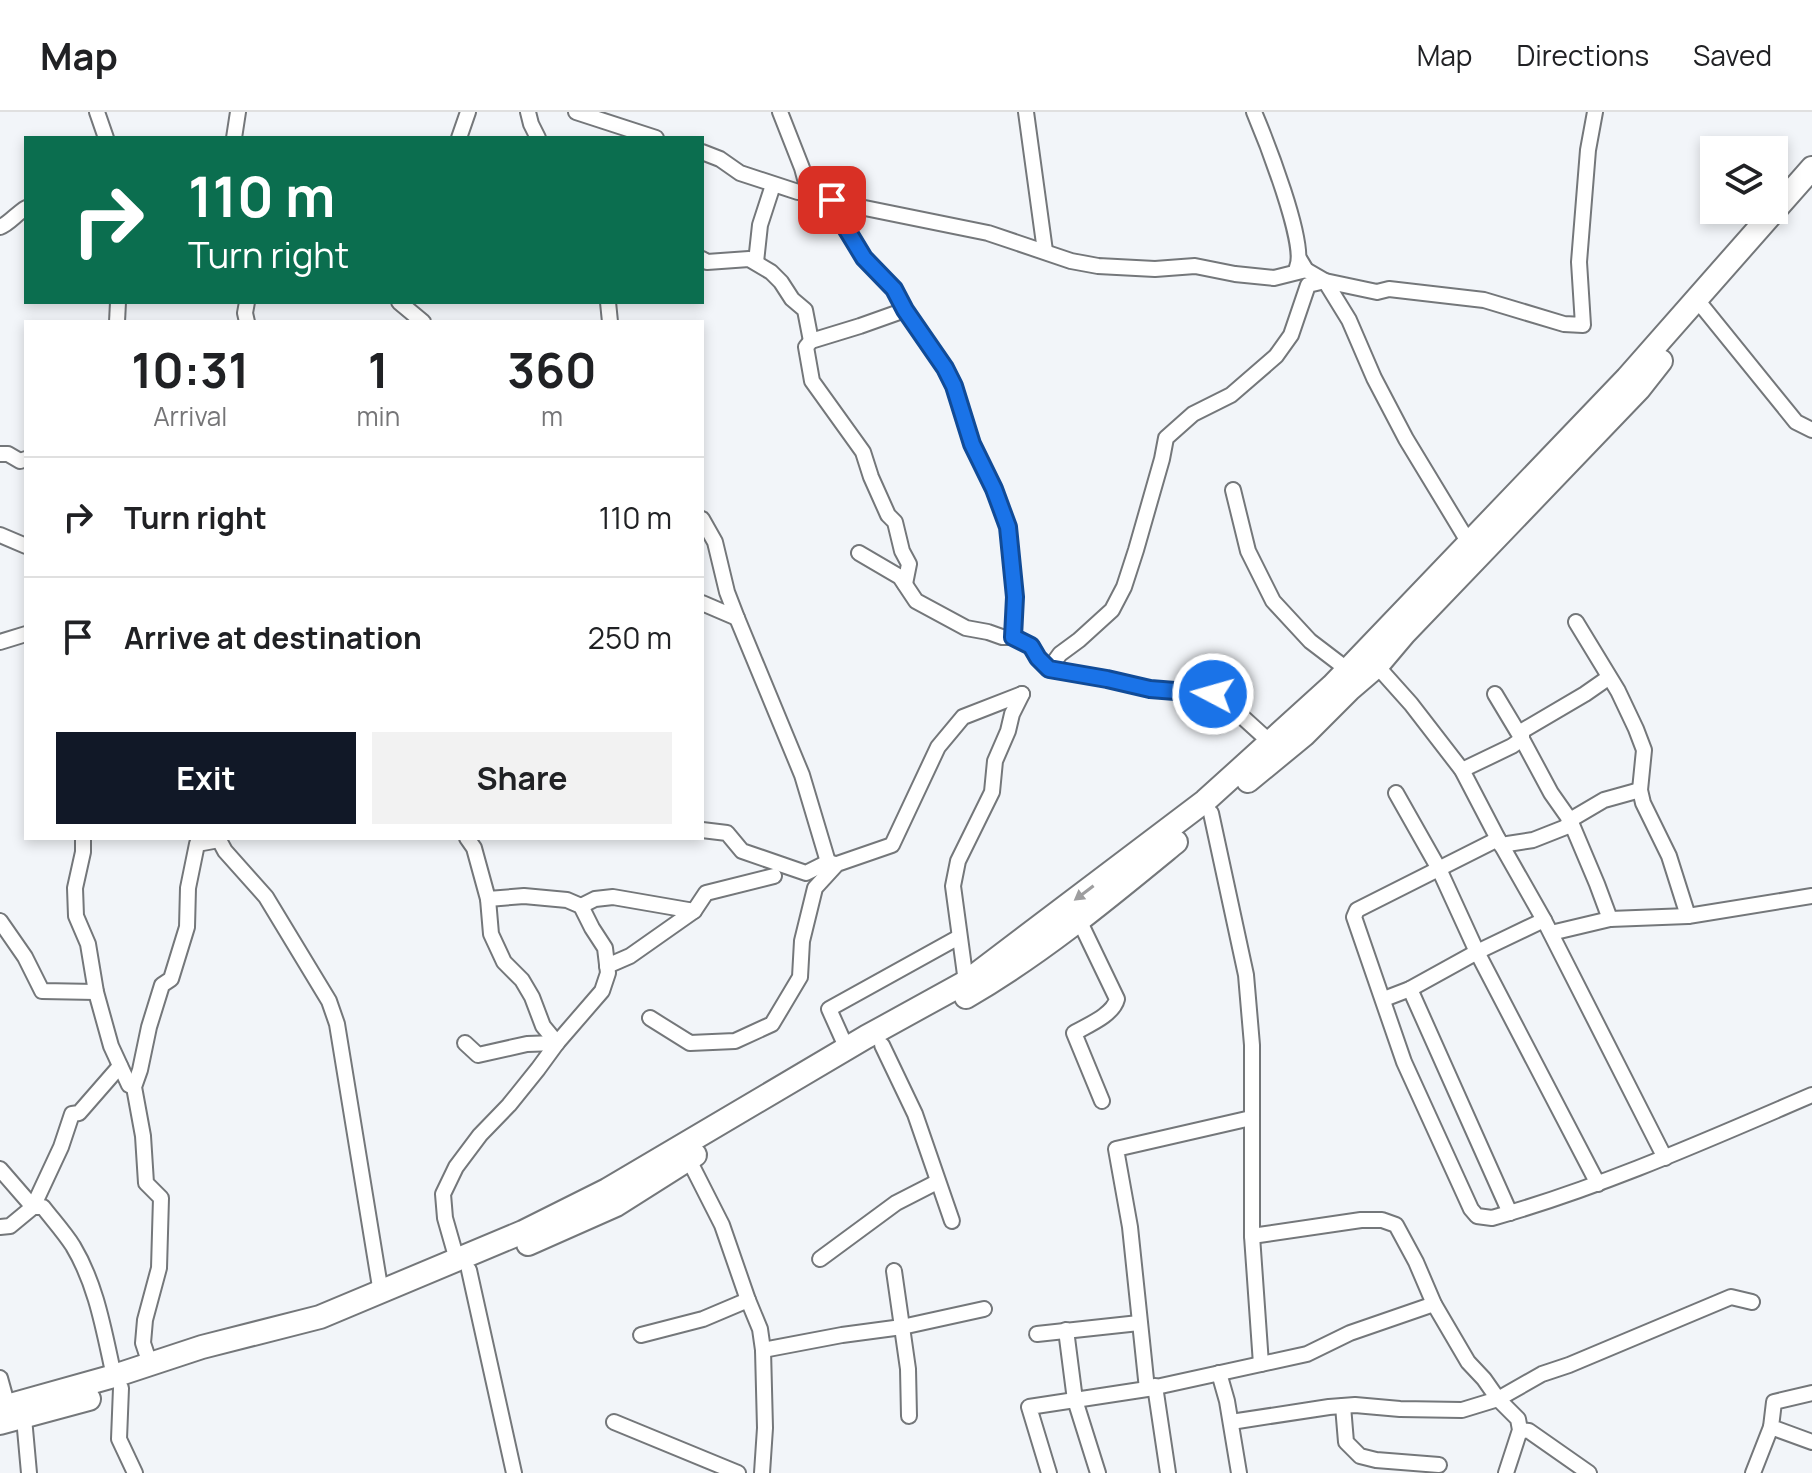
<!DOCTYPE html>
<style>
:root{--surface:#fff;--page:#f2f2f2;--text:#202124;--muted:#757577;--line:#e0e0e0;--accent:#111827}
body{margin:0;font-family:Manrope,sans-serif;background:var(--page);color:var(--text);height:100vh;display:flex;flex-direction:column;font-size:30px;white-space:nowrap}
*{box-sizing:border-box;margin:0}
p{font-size:26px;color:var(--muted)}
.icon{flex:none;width:44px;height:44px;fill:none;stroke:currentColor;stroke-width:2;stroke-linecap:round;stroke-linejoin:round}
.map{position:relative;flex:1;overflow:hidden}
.details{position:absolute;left:24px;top:208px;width:680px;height:520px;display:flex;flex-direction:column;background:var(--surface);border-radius:0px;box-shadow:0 4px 12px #0003}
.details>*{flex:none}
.top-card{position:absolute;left:24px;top:24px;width:680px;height:168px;border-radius:0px;box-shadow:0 4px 12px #0003;background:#0b6e4f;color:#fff;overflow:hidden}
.fabs{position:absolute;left:1700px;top:24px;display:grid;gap:16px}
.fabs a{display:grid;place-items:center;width:88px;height:88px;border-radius:0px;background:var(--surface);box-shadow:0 4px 12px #0003;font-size:40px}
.pin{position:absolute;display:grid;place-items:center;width:68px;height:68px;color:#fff;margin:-34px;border-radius:16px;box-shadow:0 4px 12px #0006}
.me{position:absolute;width:88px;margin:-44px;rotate:276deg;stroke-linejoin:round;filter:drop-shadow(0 0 6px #0008)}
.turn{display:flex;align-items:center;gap:28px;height:168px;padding:0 32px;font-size:36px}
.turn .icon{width:104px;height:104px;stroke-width:2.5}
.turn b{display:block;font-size:56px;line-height:68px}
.eta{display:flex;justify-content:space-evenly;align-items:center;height:136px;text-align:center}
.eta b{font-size:48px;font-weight:700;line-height:56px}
.button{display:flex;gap:16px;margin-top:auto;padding:16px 32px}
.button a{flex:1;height:92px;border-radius:0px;background:var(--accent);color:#fff;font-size:32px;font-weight:700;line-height:92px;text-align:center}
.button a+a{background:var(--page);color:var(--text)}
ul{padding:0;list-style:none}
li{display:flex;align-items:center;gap:24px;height:120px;padding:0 32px;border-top:2px solid var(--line)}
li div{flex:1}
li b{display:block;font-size:30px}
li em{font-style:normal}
header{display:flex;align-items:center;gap:48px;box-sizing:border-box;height:112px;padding:0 40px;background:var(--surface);border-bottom:2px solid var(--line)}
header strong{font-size:38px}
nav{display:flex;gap:44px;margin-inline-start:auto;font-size:28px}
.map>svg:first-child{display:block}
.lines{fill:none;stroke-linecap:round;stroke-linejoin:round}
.minor-casing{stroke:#74777a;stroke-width:18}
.primary-casing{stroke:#74777a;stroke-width:26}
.minor{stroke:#fff;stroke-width:14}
.primary{stroke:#fff;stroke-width:22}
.oneway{fill:#9e9e9f}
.route-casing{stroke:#114b97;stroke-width:20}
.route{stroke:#1a73e8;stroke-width:14}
</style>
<header>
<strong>Map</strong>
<nav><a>Map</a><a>Directions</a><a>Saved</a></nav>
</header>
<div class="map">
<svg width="1812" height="1361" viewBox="0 0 1812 1361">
<rect width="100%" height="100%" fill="#f2f5f9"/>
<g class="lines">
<g class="minor-casing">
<g id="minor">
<path d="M97 0 106 26"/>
<path d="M528 0 531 12 538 26"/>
<path d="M576 0 656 26"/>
<path d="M780 0 802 56 808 78"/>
<path d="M1026 0 1045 139"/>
<path d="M1254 0C1265 26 1307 132 1297 155"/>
<path d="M234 26 238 0"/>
<path d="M459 26 468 0"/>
<path d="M702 40 720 47 740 61 798 80 808 78 832 88 850 93 988 121 1071 149 1098 154 1155 157 1195 154 1235 162 1274 166 1306 158"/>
<path d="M832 88 841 108 864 146 894 177 905 198 945 256 954 274 972 332 994 377 1008 415 1015 485 1013 525"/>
<path d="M0 115C9 112 17 101 26 96"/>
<path d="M702 147 707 150 749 147 771 160 781 170 792 187 805 198 811 229"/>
<path d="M1300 148 1306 158 1325 169 1349 208 1374 266 1406 327 1469 431"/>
<path d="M756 150 760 113 773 73"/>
<path d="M399 190 423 210"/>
<path d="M608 190 610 210"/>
<path d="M1702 194 1796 310 1812 318"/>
<path d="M117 210 118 190"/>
<path d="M247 210 245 201 247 190"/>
<path d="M0 342H8L20 349 26 347"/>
<path d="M1233 378 1248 439 1273 489 1310 529 1348 558"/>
<path d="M702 407 715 430 727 480 737 506 802 663 828 750"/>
<path d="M0 423 26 434"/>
<path d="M859 441 900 465 916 489 966 516 988 520 1002 525H1013L1031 534 1038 546 1049 557 1107 567 1150 577 1213 582 1227 591 1270 630"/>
<path d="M905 472 909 452 902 439 895 410 888 403 871 365 863 340 812 269 806 235 811 229 860 214 905 198"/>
<path d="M702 491 737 506"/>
<path d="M1576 510 1618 579 1636 617 1644 638 1640 678 1643 691 1669 744 1688 804"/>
<path d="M0 530 26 522"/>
<path d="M1377 554 1411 592 1462 658 1498 727 1544 808 1665 1046"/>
<path d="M1049 557 1060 542 1079 528 1112 498 1124 475 1136 438 1162 347 1166 326 1193 302 1231 283 1276 244 1291 223 1308 173 1325 169 1377 180 1389 177 1484 188 1564 212 1583 213 1579 150 1588 38 1595 0"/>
<path d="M1495 582 1522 627 1551 681 1570 708 1597 772 1610 807"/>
<path d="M1462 658 1512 634 1522 627V619L1585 582 1608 566"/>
<path d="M1396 681 1439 757 1477 840 1598 1072"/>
<path d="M1211 701 1246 863 1252 933V1124L1261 1252"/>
<path d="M702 718 727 721 742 739 806 761 828 750 835 752"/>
<path d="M83 726V740L75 776 76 804 88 832 96 880 111 934 129 973 134 975"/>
<path d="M218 726 225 739 266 785 329 889 337 912 381 1181"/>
<path d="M467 726 474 736 488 787 491 822 504 850 522 868 532 885 543 914 557 931"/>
<path d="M1498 727 1357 798 1354 805 1404 950 1471 1097 1477 1104 1492 1106C1602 1075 1707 1028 1812 983"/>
<path d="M1501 733 1533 728 1566 715 1570 708 1604 688 1640 678"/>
<path d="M581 794 595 787 613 785 694 799"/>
<path d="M1079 808 1117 887C1113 903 1088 913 1074 921L1102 989"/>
<path d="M0 809 25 845 42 879 96 880"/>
<path d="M1551 821 1610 807 1688 804 1812 784"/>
<path d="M607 854 630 844 694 799 706 781 774 764"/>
<path d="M966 870 953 774 958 749 992 680 995 649 1008 619 1012 602 1022 582"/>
<path d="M1410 877 1510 1101"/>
<path d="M1384 887 1410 877 1477 840 1544 808"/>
<path d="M650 906 690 931 735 929 772 912 800 865 802 829 815 776 837 752 892 733 938 635 963 605 1022 582"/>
<path d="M465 931 478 943 527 932 557 931"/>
<path d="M882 933 915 1002 952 1109"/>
<path d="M847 937 829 897 959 825"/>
<path d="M688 1046 722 1113 748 1188 760 1217 763 1238 765 1316 762 1361"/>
<path d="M0 1057 33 1095H43C53 1108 64 1120 73 1134 97 1174 104 1220 114 1264"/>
<path d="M0 1115 10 1114 33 1095 61 1035 72 1002 79 1001 120 954"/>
<path d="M1252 1124 1361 1108H1382L1396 1113 1416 1150 1434 1192 1468 1250 1484 1267 1498 1287 1518 1307 1520 1318 1506 1361"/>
<path d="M820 1147 896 1091 937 1070"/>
<path d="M457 1148 445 1106 443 1082 456 1055 480 1023 509 993 538 957 557 931 602 879 608 861 605 836 592 816 581 794 567 788 524 784 488 787"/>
<path d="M469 1158 514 1361"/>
<path d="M894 1159 908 1257 909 1304"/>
<path d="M1066 1218 1075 1288 1147 1277 1307 1242 1350 1221 1434 1192"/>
<path d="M1037 1222 1139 1211"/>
<path d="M641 1223 703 1207 748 1188"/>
<path d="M763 1238 842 1223 902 1215 984 1197"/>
<path d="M150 1252 143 1231 145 1208 159 1156 161 1086 146 1071 143 1024 134 975 140 958 149 915 162 873 171 867 187 815 188 776 197 732 219 728"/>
<path d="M1219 1261 1227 1289 1239 1361"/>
<path d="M0 1266 8 1295"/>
<path d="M1155 1274 1168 1361"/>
<path d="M121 1276 119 1327 135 1361"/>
<path d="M1147 1277 1130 1115 1116 1037 1251 1006"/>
<path d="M1812 1281 1774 1290 1771 1315 1812 1330"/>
<path d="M1343 1294 1346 1330 1360 1344 1376 1348 1439 1353"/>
<path d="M24 1306 29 1361"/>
<path d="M614 1310 738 1361"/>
<path d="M1231 1310 1329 1295 1355 1293 1400 1297 1462 1298 1498 1287 1542 1262 1569 1253 1731 1185 1752 1190"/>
<path d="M1520 1318 1529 1319 1589 1361"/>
<path d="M1049 1361 1029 1295 1075 1288 1098 1361"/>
<path d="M1753 1361 1771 1315"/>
</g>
</g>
<g class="primary-casing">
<g id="primary">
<path d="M1248 669 1304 623 1349 578 1377 554 1404 522 1639 277 1661 249"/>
<path d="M966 885C1042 841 1109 785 1176 730"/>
<path d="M528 1132 616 1093 695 1043"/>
<path d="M0 1296 114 1264 202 1235 320 1205 523 1120 607 1078 866 925 966 870 1205 689 1332 574 1627 266 1812 56"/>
<path d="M0 1311 89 1287"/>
</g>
</g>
<use href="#minor" class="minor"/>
<use href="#primary" class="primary"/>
</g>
<defs><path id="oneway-solid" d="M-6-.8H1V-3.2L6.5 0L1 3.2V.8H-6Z" transform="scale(2)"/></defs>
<use class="oneway" href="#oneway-solid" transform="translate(1084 781) rotate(143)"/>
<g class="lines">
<g class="route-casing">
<path id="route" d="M832 88 841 108 864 146 894 177 905 198 945 256 954 274 972 332 994 377 1008 415 1015 485 1013 525 1031 534 1038 546 1049 557 1107 567 1150 577 1213 582"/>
</g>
<use href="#route" class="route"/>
</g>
</svg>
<div class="fabs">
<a><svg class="icon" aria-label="layers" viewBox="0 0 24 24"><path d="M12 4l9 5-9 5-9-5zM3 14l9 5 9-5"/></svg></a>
</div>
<div class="pin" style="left:832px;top:88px;background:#d93025"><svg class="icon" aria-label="arrive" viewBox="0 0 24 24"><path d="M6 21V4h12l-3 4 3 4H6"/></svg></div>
<svg class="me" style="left:1213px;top:582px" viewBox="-20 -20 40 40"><circle r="17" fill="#1a73e8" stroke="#fff" stroke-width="3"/><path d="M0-11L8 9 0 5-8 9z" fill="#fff"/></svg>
<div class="top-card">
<div class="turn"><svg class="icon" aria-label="right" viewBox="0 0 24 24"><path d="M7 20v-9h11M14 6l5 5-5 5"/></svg><div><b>110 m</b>Turn right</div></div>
</div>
<section class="details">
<div class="eta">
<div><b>10:31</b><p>Arrival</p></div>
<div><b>1</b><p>min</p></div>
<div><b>360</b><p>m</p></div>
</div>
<ul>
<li><svg class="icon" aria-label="right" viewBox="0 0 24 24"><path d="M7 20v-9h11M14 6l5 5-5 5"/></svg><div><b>Turn right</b></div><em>110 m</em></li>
<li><svg class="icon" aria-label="arrive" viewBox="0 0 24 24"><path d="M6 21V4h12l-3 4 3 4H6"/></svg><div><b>Arrive at destination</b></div><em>250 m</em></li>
</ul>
<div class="button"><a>Exit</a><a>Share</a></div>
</section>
</div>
